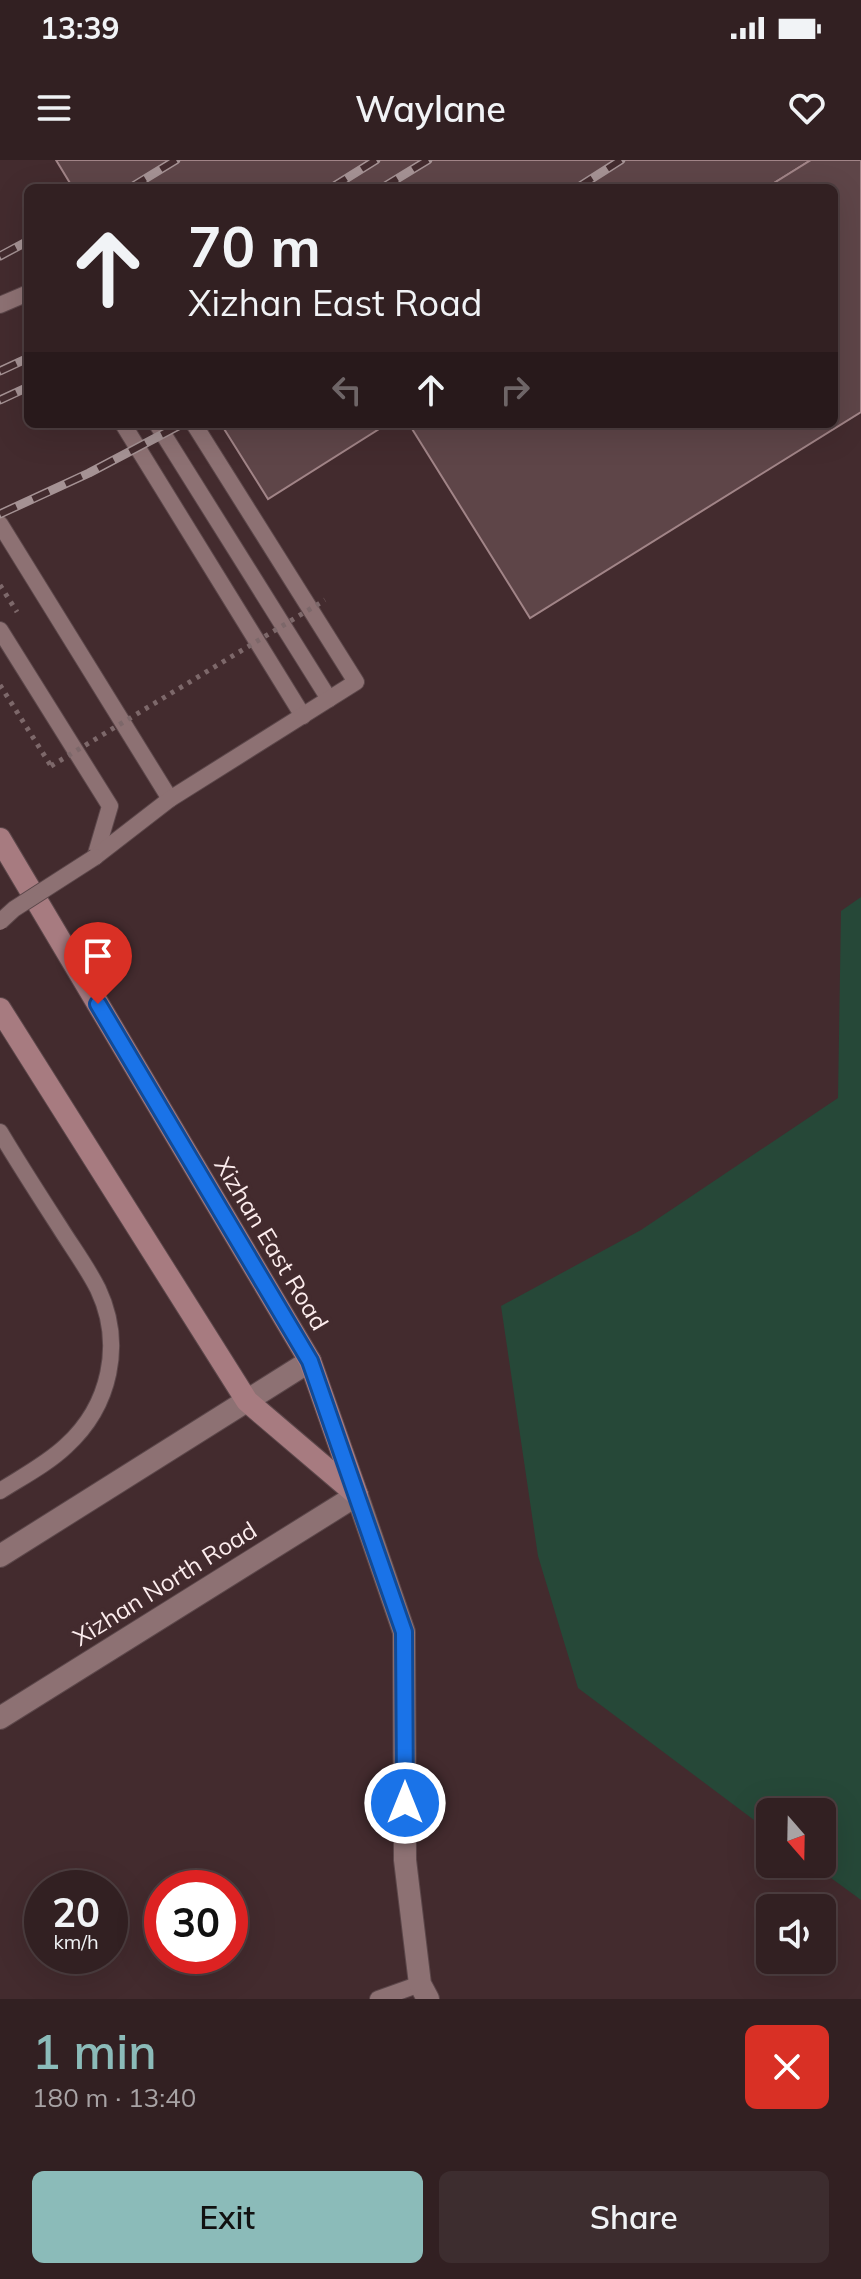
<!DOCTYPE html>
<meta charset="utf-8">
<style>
:root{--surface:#322022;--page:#3d2d2f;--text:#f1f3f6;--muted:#a8a3a5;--line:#4d3e40;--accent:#8bbbb9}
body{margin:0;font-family:Mulish,sans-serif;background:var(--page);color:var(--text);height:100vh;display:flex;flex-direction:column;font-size:30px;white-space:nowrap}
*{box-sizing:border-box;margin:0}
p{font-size:26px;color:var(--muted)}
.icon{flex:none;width:44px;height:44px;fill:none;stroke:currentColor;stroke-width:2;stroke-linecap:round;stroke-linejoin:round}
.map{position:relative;height:1839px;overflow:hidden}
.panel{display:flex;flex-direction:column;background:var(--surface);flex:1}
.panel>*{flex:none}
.hud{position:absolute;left:24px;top:24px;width:814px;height:244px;border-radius:12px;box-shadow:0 8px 32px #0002,0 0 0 2px var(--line);background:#322022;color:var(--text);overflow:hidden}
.needle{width:52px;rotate:160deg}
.controls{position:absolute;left:756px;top:1638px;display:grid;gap:16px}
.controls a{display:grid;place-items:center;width:80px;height:80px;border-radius:12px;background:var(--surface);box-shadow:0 8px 32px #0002,0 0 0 2px var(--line);font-size:40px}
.speed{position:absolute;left:24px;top:1710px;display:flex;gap:16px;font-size:40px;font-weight:700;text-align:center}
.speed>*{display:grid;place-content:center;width:104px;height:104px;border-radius:50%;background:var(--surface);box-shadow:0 8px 32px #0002,0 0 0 2px var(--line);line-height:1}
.speed small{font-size:20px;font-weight:400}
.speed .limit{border:12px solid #d22;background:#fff;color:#111}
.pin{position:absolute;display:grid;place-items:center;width:68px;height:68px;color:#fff;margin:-82px -34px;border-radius:50% 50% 50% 0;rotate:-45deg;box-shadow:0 0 8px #0007}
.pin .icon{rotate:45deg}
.me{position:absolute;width:88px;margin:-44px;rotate:0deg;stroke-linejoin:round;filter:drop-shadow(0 0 6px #0008)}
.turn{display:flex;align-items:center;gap:28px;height:168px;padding:0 32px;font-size:36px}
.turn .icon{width:104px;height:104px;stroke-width:2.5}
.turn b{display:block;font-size:56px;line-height:68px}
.lanes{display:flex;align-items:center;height:76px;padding:0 32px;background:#0003;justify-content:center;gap:40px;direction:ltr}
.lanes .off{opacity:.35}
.round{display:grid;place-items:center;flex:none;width:84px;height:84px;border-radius:12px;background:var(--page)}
.head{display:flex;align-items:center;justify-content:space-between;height:136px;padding:0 32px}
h1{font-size:48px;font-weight:600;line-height:60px;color:var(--accent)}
.button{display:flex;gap:16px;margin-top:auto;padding:16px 32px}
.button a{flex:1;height:92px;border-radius:12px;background:var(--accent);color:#111;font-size:32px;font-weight:600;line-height:92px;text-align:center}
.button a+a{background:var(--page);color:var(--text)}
.status{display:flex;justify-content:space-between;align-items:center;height:56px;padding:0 40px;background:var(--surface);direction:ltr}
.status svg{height:22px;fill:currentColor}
header{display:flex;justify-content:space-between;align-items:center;height:104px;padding:0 32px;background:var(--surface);font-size:36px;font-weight:600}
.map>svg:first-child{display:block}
.green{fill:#264838}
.building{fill:#5e4548;stroke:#a18487;stroke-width:2}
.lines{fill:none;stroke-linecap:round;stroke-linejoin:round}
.service-casing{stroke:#5c474a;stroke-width:18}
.minor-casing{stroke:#5c474a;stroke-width:24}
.tertiary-casing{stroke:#5c474a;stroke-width:24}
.secondary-casing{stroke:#5c474a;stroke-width:24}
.path{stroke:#7d686a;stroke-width:5;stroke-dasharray:4 6;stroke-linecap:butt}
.service{stroke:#8d7173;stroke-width:16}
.minor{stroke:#8d7173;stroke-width:22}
.tertiary{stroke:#8d7173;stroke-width:22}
.secondary{stroke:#a77b80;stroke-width:22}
.rail-casing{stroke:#a59294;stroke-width:9}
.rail{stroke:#432b2e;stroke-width:6;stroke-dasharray:18;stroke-linecap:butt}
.service-bridge-casing{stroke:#5c474a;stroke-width:18;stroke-linecap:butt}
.path-bridge{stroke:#7d686a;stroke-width:5;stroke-dasharray:4 6;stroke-linecap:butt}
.service-bridge{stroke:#8d7173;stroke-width:16}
.route-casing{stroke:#114b97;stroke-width:20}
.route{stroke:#1a73e8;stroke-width:14}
.labels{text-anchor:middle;stroke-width:8;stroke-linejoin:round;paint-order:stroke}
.street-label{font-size:24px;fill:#fceced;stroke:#432b2e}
</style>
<div class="status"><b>13:39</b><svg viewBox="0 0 49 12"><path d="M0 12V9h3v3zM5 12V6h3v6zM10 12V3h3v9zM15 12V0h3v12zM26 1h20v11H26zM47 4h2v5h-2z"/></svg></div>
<header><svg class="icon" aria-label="menu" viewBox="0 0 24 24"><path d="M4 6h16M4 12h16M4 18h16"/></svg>Waylane<svg class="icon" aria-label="heart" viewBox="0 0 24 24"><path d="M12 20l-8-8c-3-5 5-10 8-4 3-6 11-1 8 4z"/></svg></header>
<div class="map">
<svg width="861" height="1839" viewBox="0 0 861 1839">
<rect width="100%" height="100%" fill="#432b2e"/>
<path class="green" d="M861 737V1740L812 1704H822V1652H770V1672L578 1528 538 1396 501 1146 641 1070 838 938 841 751Z"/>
<g class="building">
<path d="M56 0H811L766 28H73Z"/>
<path d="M811 0H861V252L530 458 409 264H834V28H766Z"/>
<path d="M221 264H387L268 339Z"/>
</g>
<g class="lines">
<g class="service-casing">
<g id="service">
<path d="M0 145 28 133"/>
<path d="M123 264 303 556"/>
<path d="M157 264 329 539"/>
<path d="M0 364 170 639"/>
<path d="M0 470 110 646 95 697"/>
<path d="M95 697 170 639 356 522 194 264"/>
<path d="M0 972C19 1004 39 1035 59 1066 72 1087 87 1107 98 1129 124 1184 110 1246 66 1286 47 1304 22 1317 0 1331"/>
<path d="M378 1839 420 1824"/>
</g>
</g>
<g class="minor-casing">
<path id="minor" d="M357 1335 404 1472 405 1700 420 1824 428 1839"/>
</g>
<g class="tertiary-casing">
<g id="tertiary">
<path d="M0 1396 310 1201"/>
<path d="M0 1558 357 1335"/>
</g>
</g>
<g class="secondary-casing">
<g id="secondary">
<path d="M0 679 310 1201 357 1335"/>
<path d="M0 849 247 1241 356 1334"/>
</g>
</g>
<g class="path">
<path d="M0 425 17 452"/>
<path d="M0 525 51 606"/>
</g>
<use href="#service" class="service"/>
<use href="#minor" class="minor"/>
<use href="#tertiary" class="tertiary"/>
<use href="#secondary" class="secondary"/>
<g class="rail-casing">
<g id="rail">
<path d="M130 28 176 0"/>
<path d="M331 28 376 0"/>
<path d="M382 28 428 0"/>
<path d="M577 28 621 0"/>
<path d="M0 96 28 81"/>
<path d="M0 211 28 198"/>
<path d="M0 240 28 227"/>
<path d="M0 354 89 313 182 264"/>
</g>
</g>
<use href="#rail" class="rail"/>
<g class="service-bridge-casing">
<path id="service-bridge" d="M0 762 14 749 95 697"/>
</g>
<path class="path-bridge" d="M51 606 325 440"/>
<use href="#service-bridge" class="service-bridge"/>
</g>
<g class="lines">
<g class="route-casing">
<path id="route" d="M98 844 310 1201 404 1472 405 1643"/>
</g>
<use href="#route" class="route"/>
</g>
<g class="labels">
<g class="street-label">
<text transform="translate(271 1084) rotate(59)" y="8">Xizhan East Road</text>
<text transform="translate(165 1424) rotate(-32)" y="8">Xizhan North Road</text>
</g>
</g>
</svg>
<div class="controls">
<a><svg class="needle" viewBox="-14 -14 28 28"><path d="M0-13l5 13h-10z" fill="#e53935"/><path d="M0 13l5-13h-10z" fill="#a8a3a5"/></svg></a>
<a><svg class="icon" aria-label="sound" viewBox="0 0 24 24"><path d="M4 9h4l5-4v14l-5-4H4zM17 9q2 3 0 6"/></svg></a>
</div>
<div class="speed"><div>20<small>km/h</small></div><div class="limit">30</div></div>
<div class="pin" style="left:98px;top:844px;background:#d93025"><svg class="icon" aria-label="arrive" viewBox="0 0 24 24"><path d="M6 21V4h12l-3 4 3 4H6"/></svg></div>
<svg class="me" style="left:405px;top:1643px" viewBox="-20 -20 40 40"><circle r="17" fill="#1a73e8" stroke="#fff" stroke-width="3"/><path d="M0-11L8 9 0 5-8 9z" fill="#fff"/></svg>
<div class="hud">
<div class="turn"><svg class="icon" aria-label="ahead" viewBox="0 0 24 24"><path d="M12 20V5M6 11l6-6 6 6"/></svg><div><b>70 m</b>Xizhan East Road</div></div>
<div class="lanes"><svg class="icon off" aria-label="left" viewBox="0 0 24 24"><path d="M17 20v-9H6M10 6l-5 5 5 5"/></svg><svg class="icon" aria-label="ahead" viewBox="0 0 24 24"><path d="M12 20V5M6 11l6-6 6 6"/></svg><svg class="icon off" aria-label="right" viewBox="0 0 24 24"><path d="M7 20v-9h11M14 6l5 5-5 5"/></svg></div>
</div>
</div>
<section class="panel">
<div class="head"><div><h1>1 min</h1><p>180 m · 13:40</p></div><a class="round" style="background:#d93025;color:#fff"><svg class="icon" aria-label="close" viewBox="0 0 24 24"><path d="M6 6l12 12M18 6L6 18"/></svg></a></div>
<div class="button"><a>Exit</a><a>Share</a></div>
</section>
